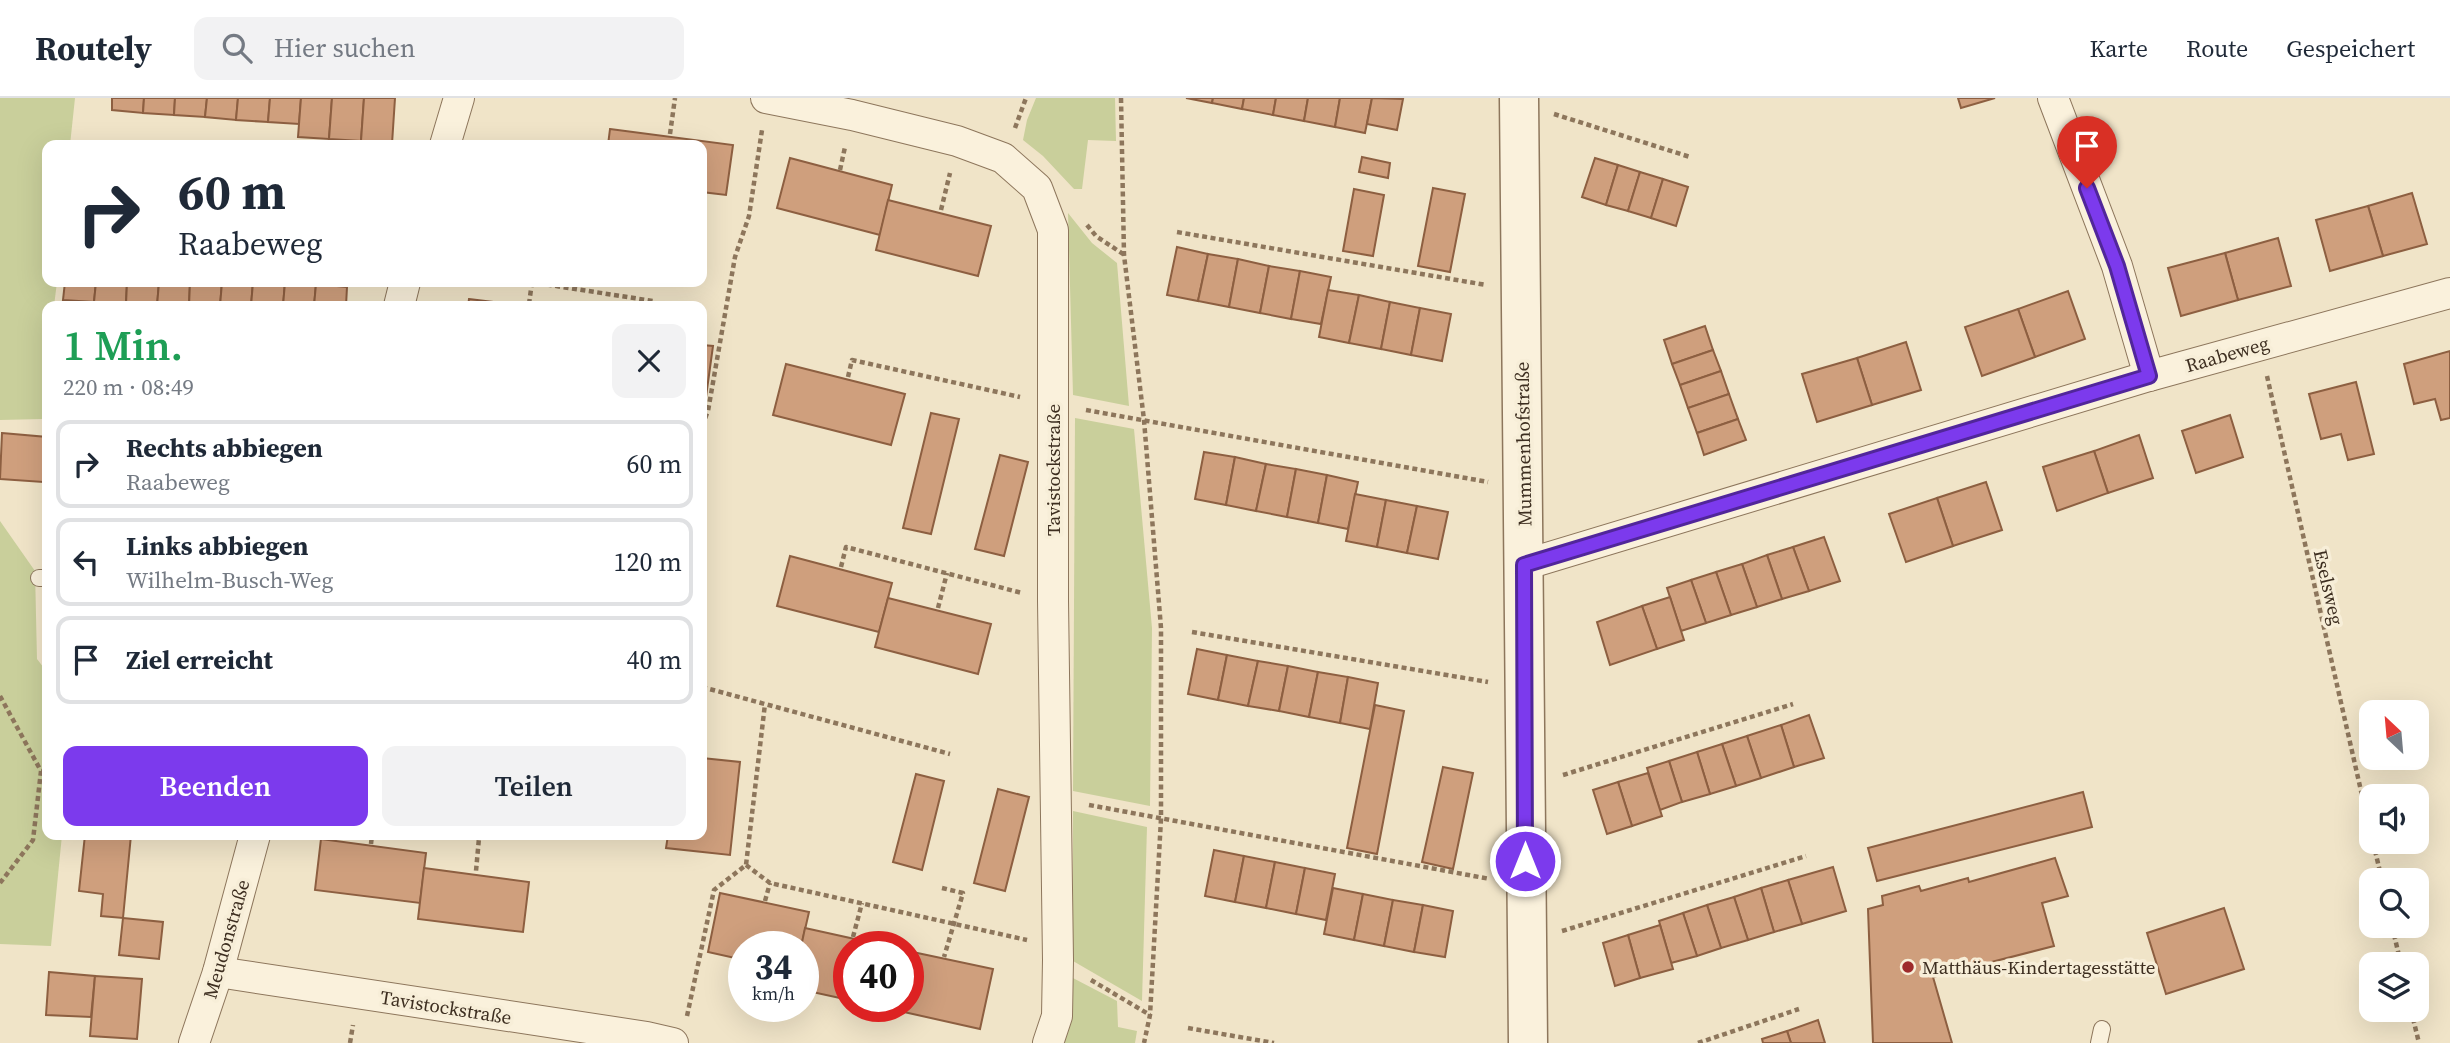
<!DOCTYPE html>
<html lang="de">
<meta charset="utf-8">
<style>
:root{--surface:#fff;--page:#f2f2f3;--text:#1f2937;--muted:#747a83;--line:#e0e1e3;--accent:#7c3aed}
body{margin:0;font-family:"Source Serif 4",serif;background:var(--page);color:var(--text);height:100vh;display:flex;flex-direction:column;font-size:26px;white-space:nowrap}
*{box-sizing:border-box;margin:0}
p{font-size:23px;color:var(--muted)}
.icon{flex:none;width:38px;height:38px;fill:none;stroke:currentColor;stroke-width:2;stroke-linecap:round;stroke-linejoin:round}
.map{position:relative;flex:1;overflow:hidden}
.details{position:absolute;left:42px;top:203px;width:665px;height:539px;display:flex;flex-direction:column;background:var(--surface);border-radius:14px;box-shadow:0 7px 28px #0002}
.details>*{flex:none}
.top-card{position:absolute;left:42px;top:42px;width:665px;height:147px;border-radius:14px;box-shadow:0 7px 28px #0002;background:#fff;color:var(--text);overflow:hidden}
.needle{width:46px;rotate:334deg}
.tools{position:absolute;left:2359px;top:602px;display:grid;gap:14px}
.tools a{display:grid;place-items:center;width:70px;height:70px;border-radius:14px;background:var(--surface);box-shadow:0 7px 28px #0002;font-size:35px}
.speed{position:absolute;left:728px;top:833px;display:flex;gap:14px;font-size:35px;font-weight:700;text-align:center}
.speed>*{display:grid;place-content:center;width:91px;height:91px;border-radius:50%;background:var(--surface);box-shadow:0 7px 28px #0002;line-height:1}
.speed small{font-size:18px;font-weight:400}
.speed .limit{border:10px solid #d22;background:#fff;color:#111}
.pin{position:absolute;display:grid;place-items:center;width:60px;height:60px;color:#fff;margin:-72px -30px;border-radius:50% 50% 50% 0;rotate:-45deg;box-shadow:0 0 7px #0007}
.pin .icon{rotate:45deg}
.me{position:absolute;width:77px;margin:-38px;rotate:0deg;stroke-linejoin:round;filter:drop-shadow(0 0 5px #0008)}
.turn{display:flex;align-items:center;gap:24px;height:147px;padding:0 21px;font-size:32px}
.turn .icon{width:91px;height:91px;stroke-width:2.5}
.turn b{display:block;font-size:49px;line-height:60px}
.round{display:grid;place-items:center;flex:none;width:74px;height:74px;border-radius:14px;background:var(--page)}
.summary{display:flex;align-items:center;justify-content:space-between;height:119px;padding:0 21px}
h1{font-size:42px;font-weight:600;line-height:52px;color:#1e9e55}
.cta{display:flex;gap:14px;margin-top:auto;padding:14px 21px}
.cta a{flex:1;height:80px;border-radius:14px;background:var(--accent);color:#fff;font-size:28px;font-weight:600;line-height:80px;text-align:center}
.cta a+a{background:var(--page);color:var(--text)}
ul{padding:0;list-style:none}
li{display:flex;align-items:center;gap:21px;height:88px;margin:0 14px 10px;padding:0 7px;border:4px solid var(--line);border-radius:14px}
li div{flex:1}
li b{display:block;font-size:26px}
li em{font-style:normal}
header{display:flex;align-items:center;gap:42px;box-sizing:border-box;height:98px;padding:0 35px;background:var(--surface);border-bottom:2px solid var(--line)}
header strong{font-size:33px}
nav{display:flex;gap:38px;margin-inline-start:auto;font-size:24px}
.search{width:490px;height:63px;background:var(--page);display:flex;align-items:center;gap:18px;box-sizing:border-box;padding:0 24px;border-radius:14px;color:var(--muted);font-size:26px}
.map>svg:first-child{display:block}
.green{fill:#c9cf9b}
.building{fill:#cf9f7d;stroke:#8d5f41;stroke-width:2}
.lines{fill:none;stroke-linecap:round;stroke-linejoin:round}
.service-casing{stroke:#8d765c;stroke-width:18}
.minor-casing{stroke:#8d765c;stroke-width:32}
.tertiary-casing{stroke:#8d765c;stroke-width:41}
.path{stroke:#8d765c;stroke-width:4.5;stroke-dasharray:5 3.5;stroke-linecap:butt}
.service{stroke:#faf1dc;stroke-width:16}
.minor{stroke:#faf1dc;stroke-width:30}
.tertiary{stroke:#faf1dc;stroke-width:38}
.route-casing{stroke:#51269a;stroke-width:18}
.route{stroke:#7c3aed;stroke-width:12}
.poi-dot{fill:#9e2a2b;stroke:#f7eed8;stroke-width:2.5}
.labels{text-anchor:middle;stroke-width:7;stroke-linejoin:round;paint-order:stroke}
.street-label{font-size:19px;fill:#3d2e20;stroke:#f7eed8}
.poi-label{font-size:19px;fill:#3d2e20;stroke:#f7eed8;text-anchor:start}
</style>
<header>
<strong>Routely</strong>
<div class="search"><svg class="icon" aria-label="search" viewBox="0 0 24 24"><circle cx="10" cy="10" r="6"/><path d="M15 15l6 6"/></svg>Hier suchen</div>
<nav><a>Karte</a><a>Route</a><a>Gespeichert</a></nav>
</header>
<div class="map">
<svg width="2450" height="945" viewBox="0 0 2450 945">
<rect width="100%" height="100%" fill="#f0e4c8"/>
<g class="green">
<path d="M0 0H75L70 47H47V184H57L54 208H47V274L42 321 0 322Z"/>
<path d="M1036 0H1115L1116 43 1088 42 1082 91H1074L1043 58 1023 42 1027 22Z"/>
<path d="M1068 115 1092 145 1117 165 1129 308 1073 297Z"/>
<path d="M1075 320 1134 331 1152 530 1150 708 1073 693Z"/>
<path d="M0 423 35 473 37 561 47 574V737H62L51 848 0 846Z"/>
<path d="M1073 713 1147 729 1142 903 1073 863Z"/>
<path d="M1071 879 1117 903 1118 929 1137 933 1135 945H1061Z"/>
</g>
<g class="building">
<path d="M112 0H144L143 15 112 12Z"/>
<path d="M144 0H175L174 17 143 15Z"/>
<path d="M175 0H207L205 19 174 17Z"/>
<path d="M207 0H238L236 22 205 19Z"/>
<path d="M238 0H270L268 24 236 22Z"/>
<path d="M270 0H301L299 26 268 24Z"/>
<path d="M301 0H332L329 41 298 39Z"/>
<path d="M332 0H364L361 43 329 41Z"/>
<path d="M364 0H395L392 46 361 43Z"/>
<path d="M1186 0H1213L1212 5Z"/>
<path d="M1213 0H1244L1242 11 1212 5Z"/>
<path d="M1244 0H1276L1273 17 1242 11Z"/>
<path d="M1276 0H1308L1304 23 1273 17Z"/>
<path d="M1308 0H1340L1335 29 1304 23Z"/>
<path d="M1340 0H1372L1365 35 1335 29Z"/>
<path d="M1372 0 1403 1 1397 32 1367 26Z"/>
<path d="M1958 0H1995L1961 10Z"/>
<path d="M610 31 733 47 726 97 702 94V47H608Z"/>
<path d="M1362 59 1390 65 1388 80 1359 74Z"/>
<path d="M790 60 892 87 880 137 777 110Z"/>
<path d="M1595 60 1618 67 1606 107 1582 99Z"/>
<path d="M1618 67 1640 74 1628 113 1606 107Z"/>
<path d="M1640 74 1663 81 1651 120 1628 113Z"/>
<path d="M1663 81 1688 89 1676 128 1651 120Z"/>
<path d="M1433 90 1465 96 1450 174 1418 168Z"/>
<path d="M1354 91 1384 97 1373 158 1343 153Z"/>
<path d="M2412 95 2427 146 2383 158 2368 108Z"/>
<path d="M888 102 991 128 978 178 876 152Z"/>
<path d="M2368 108 2383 158 2330 173 2316 122Z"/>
<path d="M2278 140 2291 188 2238 202 2225 155Z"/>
<path d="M1177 149 1208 156 1198 203 1167 197Z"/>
<path d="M2225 155 2238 202 2181 218 2168 170Z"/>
<path d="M1208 156 1238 161 1229 209 1198 203Z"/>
<path d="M1238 161 1269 168 1260 215 1229 209Z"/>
<path d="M1269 168 1300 173 1291 221 1260 215Z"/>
<path d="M1300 173 1331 179 1321 226 1291 221Z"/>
<path d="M65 184H96L94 204 63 202Z"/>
<path d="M96 184H127L126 206 94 204Z"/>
<path d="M127 184H159L157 208 126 206Z"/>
<path d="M159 184H190L189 208H157Z"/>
<path d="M190 184H222L220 208H189Z"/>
<path d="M222 184H253L251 208H220Z"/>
<path d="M253 184H285L283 208H251Z"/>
<path d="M285 184 316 186 314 208H283Z"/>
<path d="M316 186 347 189 346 208H314Z"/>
<path d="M1328 192 1359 197 1349 245 1319 239Z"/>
<path d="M2068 193 2085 241 2035 259 2018 211Z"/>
<path d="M1359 197 1390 204 1381 251 1349 245Z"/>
<path d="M469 201 526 208H468Z"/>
<path d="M1390 204 1420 210 1411 257 1381 251Z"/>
<path d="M1420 210 1451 216 1442 263 1411 257Z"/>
<path d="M2018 211 2035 259 1982 278 1965 229Z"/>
<path d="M1705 228 1713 252 1672 266 1664 242Z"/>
<path d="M1906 244 1921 292 1872 307 1857 260Z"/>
<path d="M702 247 713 248 706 299H702Z"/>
<path d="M1713 252 1721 273 1680 287 1672 266Z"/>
<path d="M2450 253V320L2441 322 2435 301 2414 306 2404 266Z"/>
<path d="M1857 260 1872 307 1817 324 1802 276Z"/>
<path d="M786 266 905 296 891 347 773 317Z"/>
<path d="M1721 273 1729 296 1688 310 1680 287Z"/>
<path d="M2356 284 2374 356 2348 362 2341 336 2321 341 2309 296Z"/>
<path d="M1729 296 1738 321 1697 335 1688 310Z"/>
<path d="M931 315 959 321 931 436 903 430Z"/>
<path d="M2230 317 2243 359 2196 375 2182 333Z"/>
<path d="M1738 321 1746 342 1704 357 1697 335Z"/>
<path d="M2 335 47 339 43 384 0 381Z"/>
<path d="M2139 337 2153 380 2108 395 2094 353Z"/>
<path d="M2094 353 2108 395 2057 413 2043 369Z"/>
<path d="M1204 354 1235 359 1226 407 1195 401Z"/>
<path d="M1000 357 1028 364 1004 458 975 451Z"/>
<path d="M1235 359 1266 366 1256 413 1226 407Z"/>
<path d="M1266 366 1296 371 1287 419 1256 413Z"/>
<path d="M1296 371 1327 377 1318 425 1287 419Z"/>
<path d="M1327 377 1358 384 1348 431 1318 425Z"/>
<path d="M1986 384 2002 432 1953 448 1937 400Z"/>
<path d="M1355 396 1386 402 1377 449 1346 443Z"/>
<path d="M1937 400 1953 448 1906 464 1889 416Z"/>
<path d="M1386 402 1417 408 1407 455 1377 449Z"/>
<path d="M1417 408 1448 414 1438 461 1407 455Z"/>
<path d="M1824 439 1840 483 1809 493 1793 449Z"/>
<path d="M1793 449 1809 493 1782 501 1767 457Z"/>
<path d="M1767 457 1782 501 1757 509 1742 466Z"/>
<path d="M790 458 892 485 879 534 777 508Z"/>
<path d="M1742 466 1757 509 1731 517 1716 474Z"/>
<path d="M1716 474 1731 517 1706 525 1691 482Z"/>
<path d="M1691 482 1706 525 1681 533 1667 490Z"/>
<path d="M1670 499 1684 542 1657 551 1642 508Z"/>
<path d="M888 500 991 526 978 576 875 549Z"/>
<path d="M1642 508 1657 551 1610 567 1597 524Z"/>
<path d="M1197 551 1227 557 1218 602 1188 596Z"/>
<path d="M1227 557 1258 563 1248 608 1218 602Z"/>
<path d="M1258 563 1288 568 1279 613 1248 608Z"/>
<path d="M1288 568 1318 574 1309 619 1279 613Z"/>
<path d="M1318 574 1348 579 1340 625 1309 619Z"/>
<path d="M1348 579 1378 585 1370 631 1340 625Z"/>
<path d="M1375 607 1404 613 1377 756 1347 750Z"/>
<path d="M1809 617 1824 660 1794 669 1781 627Z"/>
<path d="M1781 627 1794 669 1761 680 1747 638Z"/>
<path d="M1747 638 1761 680 1736 688 1722 646Z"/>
<path d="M1722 646 1736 688 1710 696 1697 654Z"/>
<path d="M1697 654 1710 696 1682 704 1669 663Z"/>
<path d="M702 660 740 664 730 757 666 750 668 737H702Z"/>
<path d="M1669 663 1682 704 1660 712 1647 670Z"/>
<path d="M1443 669 1473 675 1453 771 1422 764Z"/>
<path d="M1648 675 1662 718 1632 728 1618 684Z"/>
<path d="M916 676 944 683 922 772 893 764Z"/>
<path d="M1618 684 1632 728 1607 736 1593 692Z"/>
<path d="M998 691 1029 699 1005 793 974 785Z"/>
<path d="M2083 694 2092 729 1877 783 1868 750Z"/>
<path d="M85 737H131L123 820 101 818 103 796 79 793Z"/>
<path d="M321 741 426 755 420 805 315 792Z"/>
<path d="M1214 752 1244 758 1235 804 1205 798Z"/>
<path d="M1244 758 1275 764 1266 810 1235 804Z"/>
<path d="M2055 760 2068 798 2042 805 2054 848 1933 879 1952 945H1873L1868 811 1883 807 1882 798 1919 788 1921 793 1968 780 1969 784Z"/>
<path d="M1275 764 1305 770 1296 816 1266 810Z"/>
<path d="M1833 769 1846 813 1802 826 1788 782Z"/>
<path d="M424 770 529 784 523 834 418 821Z"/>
<path d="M1305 770 1335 776 1326 822 1296 816Z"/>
<path d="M1788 782 1802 826 1774 834 1761 790Z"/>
<path d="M1333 790 1363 796 1354 842 1324 836Z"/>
<path d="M1761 790 1774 834 1748 842 1734 799Z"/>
<path d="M720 795 809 814 801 849H744V862L708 854Z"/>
<path d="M1363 796 1393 802 1384 848 1354 842Z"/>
<path d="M1734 799 1748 842 1721 850 1707 807Z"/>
<path d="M1393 802 1423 807 1414 854 1384 848Z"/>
<path d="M1423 807 1453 813 1445 859 1414 854Z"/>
<path d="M1707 807 1721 850 1697 858 1683 815Z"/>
<path d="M2224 810 2244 871 2166 896 2147 835Z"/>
<path d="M1683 815 1697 858 1671 865 1659 823Z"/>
<path d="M123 820 163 824 159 861 119 857Z"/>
<path d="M1660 827 1673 871 1640 880 1628 837Z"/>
<path d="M805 830 891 849H849V902L803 892V849H801Z"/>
<path d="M1628 837 1640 880 1615 888 1603 845Z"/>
<path d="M908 853 993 871 980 931 886 910 908 908Z"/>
<path d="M49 874 95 878 91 919 46 917Z"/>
<path d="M95 878 142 881 137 941 90 938Z"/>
<path d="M1818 922 1825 945H1791L1787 933Z"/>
<path d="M1787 933 1791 945H1763L1762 941Z"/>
</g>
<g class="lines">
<g class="service-casing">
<g id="service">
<path d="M39 480H47"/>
<path d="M2099 945 2102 931"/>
</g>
</g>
<g class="minor-casing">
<g id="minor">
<path d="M766 0 852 17 957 43 1003 60 1037 90 1053 132V503L1058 862 1057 918 1048 945"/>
<path d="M2053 0 2117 168 2149 278"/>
<path d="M445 47 459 0"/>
<path d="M399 208 405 184"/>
<path d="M1524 467 2149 278 2450 195"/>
<path d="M218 874 647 939 673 945"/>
<path d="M194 945 218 874 255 737"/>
</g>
</g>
<g class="tertiary-casing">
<path id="tertiary" d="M1519 0 1528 945"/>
</g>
<g class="path">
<path d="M1121 0 1124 157 1144 322 1161 530V721L1150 917 1144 945"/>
<path d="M1554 16 1690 59"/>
<path d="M1015 30 1026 0"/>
<path d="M670 36 675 0"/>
<path d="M840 72 845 49"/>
<path d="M941 112 950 75"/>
<path d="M1087 127 1096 138 1123 156"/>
<path d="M1177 134 1486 187"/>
<path d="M530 184 653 203 652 208"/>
<path d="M529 206 532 184"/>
<path d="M2267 278 2371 737"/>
<path d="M848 279 852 262 1020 299"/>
<path d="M1086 312 1488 384"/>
<path d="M702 328 708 313 735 159 749 118 762 32"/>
<path d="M841 469 846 449 1022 495"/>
<path d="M938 510 947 475"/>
<path d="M1192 534 1488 584"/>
<path d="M702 589 950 656"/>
<path d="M0 598 41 673 47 674"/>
<path d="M1563 677 1793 606"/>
<path d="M1089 707 1490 781"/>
<path d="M456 737 479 740 476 773"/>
<path d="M2373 744 2382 782"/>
<path d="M371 746 372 737"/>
<path d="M746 767 770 785 1027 842"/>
<path d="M0 785 33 742 41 673"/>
<path d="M942 790 963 795 944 859"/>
<path d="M765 803 770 785"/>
<path d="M2392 828 2401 866"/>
<path d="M1562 833 1806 758"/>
<path d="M853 839 862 805"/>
<path d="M1091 882 1150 917"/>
<path d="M2411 912 2419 945"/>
<path d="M687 918 714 792 746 767 765 606"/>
<path d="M1188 930 1274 945"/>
<path d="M350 945 353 927"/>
<path d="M1698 945 1799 911"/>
</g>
<use href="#service" class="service"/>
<use href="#minor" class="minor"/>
<use href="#tertiary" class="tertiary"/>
</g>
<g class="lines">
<g class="route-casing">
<path id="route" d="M1525 763 1524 467 2149 278 2117 168 2087 90"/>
</g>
<use href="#route" class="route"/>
</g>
<circle class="poi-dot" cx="1908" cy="869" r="7"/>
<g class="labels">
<g class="street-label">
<text transform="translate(2227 256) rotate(-16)" y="7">Raabeweg</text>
<text transform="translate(1523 346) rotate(-91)" y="7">Mummenhofstraße</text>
<text transform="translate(1053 372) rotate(-90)" y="7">Tavistockstraße</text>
<text transform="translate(2329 489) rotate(77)" y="7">Eselsweg</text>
<text transform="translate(226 841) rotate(-74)" y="7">Meudonstraße</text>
<text transform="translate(446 909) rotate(9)" y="7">Tavistockstraße</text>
</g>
<g class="poi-label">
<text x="1922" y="876">Matthäus-Kindertagesstätte</text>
</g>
</g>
</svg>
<div class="tools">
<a><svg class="needle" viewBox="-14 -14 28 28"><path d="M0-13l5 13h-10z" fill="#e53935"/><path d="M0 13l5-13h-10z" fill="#747a83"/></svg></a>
<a><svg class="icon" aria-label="sound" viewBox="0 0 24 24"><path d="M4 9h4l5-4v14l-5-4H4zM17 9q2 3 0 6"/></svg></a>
<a><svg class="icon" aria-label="search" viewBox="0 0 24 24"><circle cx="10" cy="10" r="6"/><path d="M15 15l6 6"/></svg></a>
<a><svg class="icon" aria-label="layers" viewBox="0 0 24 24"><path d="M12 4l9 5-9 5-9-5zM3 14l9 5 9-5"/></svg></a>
</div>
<div class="speed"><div>34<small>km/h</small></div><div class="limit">40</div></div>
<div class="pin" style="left:2087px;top:90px;background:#d93025"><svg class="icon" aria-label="arrive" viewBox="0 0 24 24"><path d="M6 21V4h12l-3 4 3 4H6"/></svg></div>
<svg class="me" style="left:1525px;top:763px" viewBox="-20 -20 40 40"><circle r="17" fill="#7c3aed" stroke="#fff" stroke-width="3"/><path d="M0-11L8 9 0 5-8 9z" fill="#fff"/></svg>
<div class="top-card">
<div class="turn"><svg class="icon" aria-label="right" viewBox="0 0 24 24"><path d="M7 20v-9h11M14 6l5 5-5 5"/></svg><div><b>60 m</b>Raabeweg</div></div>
</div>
<section class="details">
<div class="summary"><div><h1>1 Min.</h1><p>220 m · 08:49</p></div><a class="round"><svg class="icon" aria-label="close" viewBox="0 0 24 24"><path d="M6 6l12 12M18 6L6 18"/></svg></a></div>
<ul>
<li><svg class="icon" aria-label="right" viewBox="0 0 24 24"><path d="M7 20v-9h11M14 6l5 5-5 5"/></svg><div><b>Rechts abbiegen</b><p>Raabeweg</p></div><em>60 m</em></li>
<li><svg class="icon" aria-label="left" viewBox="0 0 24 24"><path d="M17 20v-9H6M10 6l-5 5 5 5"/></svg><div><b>Links abbiegen</b><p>Wilhelm-Busch-Weg</p></div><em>120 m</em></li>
<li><svg class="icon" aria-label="arrive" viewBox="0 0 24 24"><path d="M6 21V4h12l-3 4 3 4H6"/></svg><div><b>Ziel erreicht</b></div><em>40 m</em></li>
</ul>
<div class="cta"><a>Beenden</a><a>Teilen</a></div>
</section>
</div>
